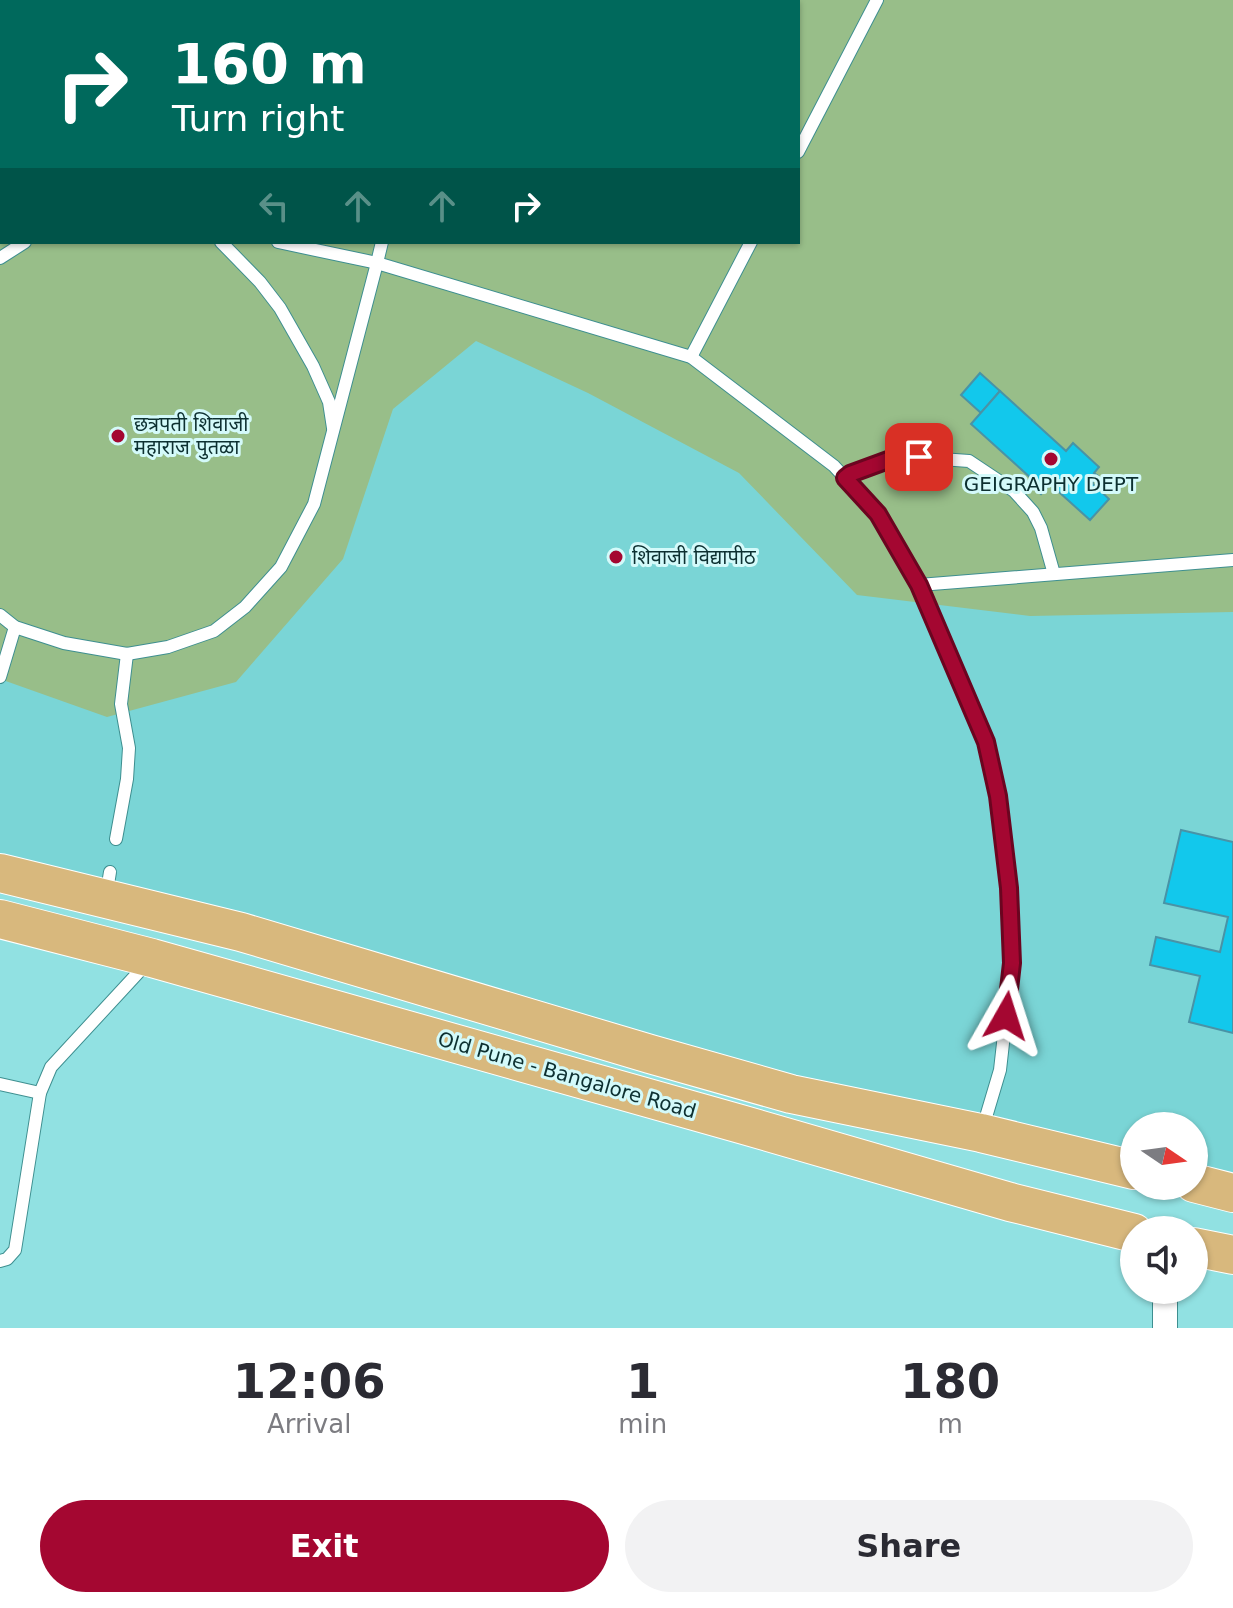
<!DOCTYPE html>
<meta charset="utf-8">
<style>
:root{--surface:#fff;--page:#f2f2f3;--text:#2b2b33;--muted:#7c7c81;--accent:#a40731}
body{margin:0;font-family:"DejaVu Sans","Noto Sans Devanagari",sans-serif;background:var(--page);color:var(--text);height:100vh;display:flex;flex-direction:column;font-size:30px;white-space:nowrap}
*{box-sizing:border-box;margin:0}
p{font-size:26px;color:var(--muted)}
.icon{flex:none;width:44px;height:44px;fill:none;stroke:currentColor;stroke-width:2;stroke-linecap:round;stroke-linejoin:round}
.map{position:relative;height:1328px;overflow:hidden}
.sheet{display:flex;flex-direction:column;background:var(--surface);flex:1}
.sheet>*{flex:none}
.top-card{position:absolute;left:0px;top:0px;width:800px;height:244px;box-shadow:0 2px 6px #0004;background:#00695c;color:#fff;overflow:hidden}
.needle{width:52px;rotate:103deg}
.tools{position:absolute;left:1120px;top:1112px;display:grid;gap:16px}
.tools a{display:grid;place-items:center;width:88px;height:88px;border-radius:50%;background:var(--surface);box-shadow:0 2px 6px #0004;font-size:40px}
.pin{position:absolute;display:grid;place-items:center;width:68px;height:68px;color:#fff;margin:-34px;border-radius:16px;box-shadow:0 4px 12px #0006}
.me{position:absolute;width:88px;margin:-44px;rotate:6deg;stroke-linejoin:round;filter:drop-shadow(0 0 6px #0008)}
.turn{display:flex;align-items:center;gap:28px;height:168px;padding:0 40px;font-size:36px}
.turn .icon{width:104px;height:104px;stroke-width:2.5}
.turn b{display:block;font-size:56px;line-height:68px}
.lanes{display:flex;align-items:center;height:76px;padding:0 40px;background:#0003;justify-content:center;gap:40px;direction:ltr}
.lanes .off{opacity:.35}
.eta{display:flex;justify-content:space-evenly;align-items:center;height:136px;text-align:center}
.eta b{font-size:48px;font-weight:700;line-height:56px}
.cta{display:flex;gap:16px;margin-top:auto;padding:16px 40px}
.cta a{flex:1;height:92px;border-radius:48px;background:var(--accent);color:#fff;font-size:32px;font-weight:700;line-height:92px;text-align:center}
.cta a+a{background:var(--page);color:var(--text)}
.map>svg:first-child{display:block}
.built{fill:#7ad5d6;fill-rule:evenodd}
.green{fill:#98be89;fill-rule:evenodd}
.building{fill:#12c8ec;stroke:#4993a6;stroke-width:2}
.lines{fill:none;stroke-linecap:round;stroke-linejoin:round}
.service-casing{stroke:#3e8f90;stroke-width:14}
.minor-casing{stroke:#3e8f90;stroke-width:26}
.primary-casing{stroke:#fff;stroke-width:40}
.service{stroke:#fff;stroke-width:12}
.minor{stroke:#fff;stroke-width:24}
.primary{stroke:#d8b87d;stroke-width:38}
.route-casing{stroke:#6b0520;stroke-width:20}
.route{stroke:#a40731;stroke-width:14}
.poi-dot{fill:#a40731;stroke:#d4fafa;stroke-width:3}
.labels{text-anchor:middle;stroke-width:6;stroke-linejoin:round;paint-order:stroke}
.poi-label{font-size:20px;fill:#0d3031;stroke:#d4fafa;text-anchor:start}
.street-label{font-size:20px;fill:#0d3031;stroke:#d4fafa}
</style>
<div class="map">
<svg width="1233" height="1328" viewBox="0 0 1233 1328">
<rect width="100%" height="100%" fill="#91e1e2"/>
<path class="built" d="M0 0H1233V1197L1194 1186V1126H1134V1172L0 873ZM2 2H798V242H2Z"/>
<path class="green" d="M0 0H1233V612L1030 616 857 595 739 473 588 393 476 341 393 409 343 559 236 682 107 717 0 679ZM2 2H798V242H2Z"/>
<g class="building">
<path d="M65 0H151L160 2H64Z"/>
<path d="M161 0H253L252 2H161Z"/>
<rect x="591" y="0" width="168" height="2"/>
<path d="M980 373 1000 391 981 413 961 395Z"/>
<path d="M1000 391 1066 451 1073 443 1099 467 1094 473 1098 476 1092 483 1109 499 1090 520 1050 484 1041 494 1030 484 1033 480 971 424Z"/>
<path d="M1181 830 1233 842V1033L1189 1022 1200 976 1150 965 1156 937 1220 952 1228 917 1164 903Z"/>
</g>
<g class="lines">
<g class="service-casing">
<g id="service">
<path d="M436 2 437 0"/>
<path d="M798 152 877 0"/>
<path d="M0 185H2"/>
<path d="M221 242 260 282 280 308 313 366 329 402 333 428"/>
<path d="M382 242 377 263 691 357 834 466 878 514 919 585 986 742 998 796 1009 888 1012 963 1000 1070 983 1127"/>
<path d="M0 258 25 242"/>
<path d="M691 357 751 242"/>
<path d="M845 478 850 474 899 456 969 461 1014 491 1033 512 1041 528 1054 574"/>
<path d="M919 585 1233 560"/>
<path d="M0 615 15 627 64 643 127 654 168 647 214 631 245 607 281 567 314 504 377 263 278 242"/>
<path d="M0 677 15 627"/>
<path d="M116 839 127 779 129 748 121 704 127 654"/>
<path d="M106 897 110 872"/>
<path d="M0 1084 40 1093"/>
<path d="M0 1261 7 1259 15 1250 40 1093 51 1067 148 962"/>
</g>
</g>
<g class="minor-casing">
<path id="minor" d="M1165 1290V1328"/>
</g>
<g class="primary-casing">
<g id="primary">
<path d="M0 873 241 932 650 1054 791 1094 981 1133 1134 1170"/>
<path d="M0 919 152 958 744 1125 1010 1202 1134 1233"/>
<path d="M1194 1183 1233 1193"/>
<path d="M1194 1247 1233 1255"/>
</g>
</g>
<use href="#service" class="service"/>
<use href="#minor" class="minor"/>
<use href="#primary" class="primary"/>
</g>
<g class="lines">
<g class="route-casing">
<path id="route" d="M919 457 899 456 850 474 845 478 878 514 919 585 986 742 998 796 1009 888 1012 963 1006 1016"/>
</g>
<use href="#route" class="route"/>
</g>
<g class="poi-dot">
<circle cx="118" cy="436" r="8"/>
<circle cx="1051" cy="459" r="8"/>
<circle cx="616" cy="557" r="8"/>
</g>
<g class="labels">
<g class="poi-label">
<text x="134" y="431">छत्रपती शिवाजी<tspan x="134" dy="23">महाराज पुतळा</tspan></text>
<text x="1051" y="491" text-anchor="middle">GEIGRAPHY DEPT</text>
<text x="632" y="564">शिवाजी विद्यापीठ</text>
</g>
<g class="street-label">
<text transform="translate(567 1075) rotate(16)" y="7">Old Pune - Bangalore Road</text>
</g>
</g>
</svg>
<div class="tools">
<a><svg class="needle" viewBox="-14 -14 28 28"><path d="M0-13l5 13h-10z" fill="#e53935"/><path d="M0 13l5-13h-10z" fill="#7c7c81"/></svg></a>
<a><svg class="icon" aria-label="sound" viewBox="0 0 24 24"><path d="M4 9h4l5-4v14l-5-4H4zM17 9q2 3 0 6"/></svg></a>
</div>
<div class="pin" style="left:919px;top:457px;background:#d93025"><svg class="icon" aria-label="arrive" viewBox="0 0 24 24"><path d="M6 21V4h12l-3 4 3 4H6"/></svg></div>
<svg class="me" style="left:1006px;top:1016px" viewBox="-20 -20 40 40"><path d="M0-17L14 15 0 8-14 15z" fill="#a40731" stroke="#fff" stroke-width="4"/></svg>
<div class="top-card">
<div class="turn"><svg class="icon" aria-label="right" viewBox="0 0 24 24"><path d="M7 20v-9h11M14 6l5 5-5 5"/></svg><div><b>160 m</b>Turn right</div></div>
<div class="lanes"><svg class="icon off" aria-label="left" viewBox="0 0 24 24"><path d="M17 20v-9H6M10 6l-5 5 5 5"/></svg><svg class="icon off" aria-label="ahead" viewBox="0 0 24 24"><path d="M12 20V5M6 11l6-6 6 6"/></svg><svg class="icon off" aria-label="ahead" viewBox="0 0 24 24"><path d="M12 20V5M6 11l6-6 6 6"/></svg><svg class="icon" aria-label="right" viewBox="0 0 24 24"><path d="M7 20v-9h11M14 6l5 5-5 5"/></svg></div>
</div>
</div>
<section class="sheet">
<div class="eta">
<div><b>12:06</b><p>Arrival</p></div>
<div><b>1</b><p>min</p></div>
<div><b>180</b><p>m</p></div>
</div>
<div class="cta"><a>Exit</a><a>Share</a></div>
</section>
